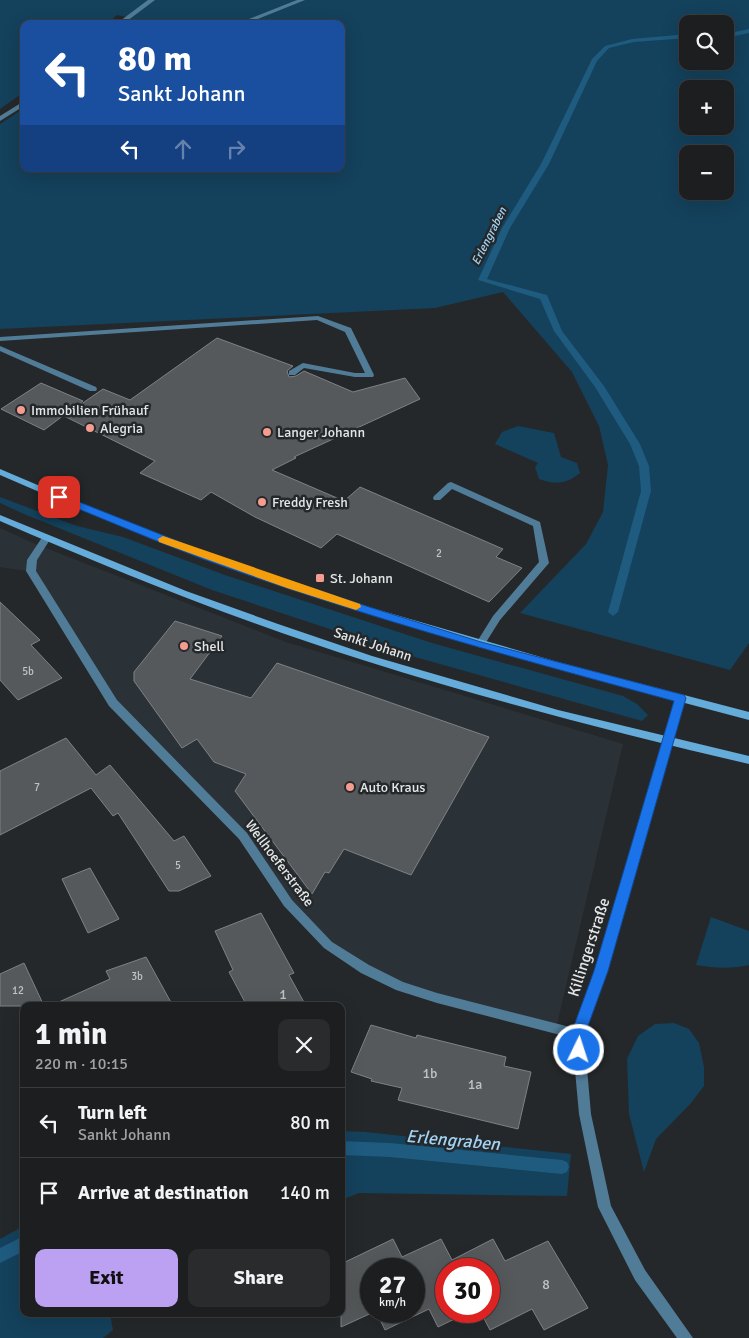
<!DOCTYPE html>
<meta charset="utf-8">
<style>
:root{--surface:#1c1e20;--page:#292b2d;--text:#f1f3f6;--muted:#a0a2a5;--line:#3a3c3e;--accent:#bca0f2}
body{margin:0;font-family:Signika,sans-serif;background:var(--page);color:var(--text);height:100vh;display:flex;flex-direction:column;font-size:19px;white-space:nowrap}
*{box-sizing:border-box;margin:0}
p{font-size:16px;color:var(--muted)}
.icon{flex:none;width:28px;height:28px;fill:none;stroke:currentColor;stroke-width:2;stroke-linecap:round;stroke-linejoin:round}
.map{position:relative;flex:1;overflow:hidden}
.panel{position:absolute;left:20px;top:1002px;width:325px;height:315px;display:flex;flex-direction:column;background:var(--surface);border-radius:10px;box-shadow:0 5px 20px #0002,0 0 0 1px var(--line)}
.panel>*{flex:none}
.hud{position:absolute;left:20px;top:20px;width:325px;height:152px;border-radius:10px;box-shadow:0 5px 20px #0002,0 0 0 1px var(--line);background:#1a4fa0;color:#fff;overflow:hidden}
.buttons{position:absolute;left:679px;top:15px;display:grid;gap:10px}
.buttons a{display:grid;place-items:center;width:55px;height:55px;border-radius:10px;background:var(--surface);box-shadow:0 5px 20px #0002,0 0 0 1px var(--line);font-size:25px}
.speed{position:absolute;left:360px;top:1258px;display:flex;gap:10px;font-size:25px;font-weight:700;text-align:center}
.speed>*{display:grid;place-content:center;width:65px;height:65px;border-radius:50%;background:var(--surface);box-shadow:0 5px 20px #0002,0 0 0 1px var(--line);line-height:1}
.speed small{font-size:12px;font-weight:400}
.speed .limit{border:8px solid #d22;background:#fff;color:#111}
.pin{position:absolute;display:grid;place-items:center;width:42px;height:42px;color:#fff;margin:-21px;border-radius:10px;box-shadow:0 2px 8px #0006}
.me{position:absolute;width:55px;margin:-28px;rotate:4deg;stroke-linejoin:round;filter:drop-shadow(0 0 4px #0008)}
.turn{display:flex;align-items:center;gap:18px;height:105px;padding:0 15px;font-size:22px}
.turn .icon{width:65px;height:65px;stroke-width:2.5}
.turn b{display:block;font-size:35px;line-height:42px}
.lanes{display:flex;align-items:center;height:48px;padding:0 15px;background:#0003;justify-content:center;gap:25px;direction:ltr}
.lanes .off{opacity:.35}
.round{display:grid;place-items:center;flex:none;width:52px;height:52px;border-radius:10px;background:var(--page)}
.summary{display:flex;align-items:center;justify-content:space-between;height:85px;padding:0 15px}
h1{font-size:30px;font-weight:700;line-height:38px}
.primary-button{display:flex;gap:10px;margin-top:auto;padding:10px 15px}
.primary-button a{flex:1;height:58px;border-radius:10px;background:var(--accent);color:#111;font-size:20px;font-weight:700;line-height:58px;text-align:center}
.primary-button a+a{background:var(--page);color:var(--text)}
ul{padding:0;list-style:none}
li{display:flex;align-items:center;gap:15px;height:70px;padding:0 15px;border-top:1px solid var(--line)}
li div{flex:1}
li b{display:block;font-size:19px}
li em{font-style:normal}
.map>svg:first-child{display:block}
.built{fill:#2a3238}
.green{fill:#14415c;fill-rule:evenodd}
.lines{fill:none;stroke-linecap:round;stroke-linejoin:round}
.stream{fill:#1e5b7e;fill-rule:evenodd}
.building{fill:#56595b;stroke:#7e8284;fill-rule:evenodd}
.service{fill:#517c98;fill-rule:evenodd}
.minor{fill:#517c98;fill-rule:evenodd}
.secondary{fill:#65acda;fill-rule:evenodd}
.route{fill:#1a73e8;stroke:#114b97}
.slow{fill:#f59e0b}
.poi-dot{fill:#f59c90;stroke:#25282a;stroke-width:2}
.labels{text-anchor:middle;stroke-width:5;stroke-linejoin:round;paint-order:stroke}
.number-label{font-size:11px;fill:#c0c3c4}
.far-water-label{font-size:12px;font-style:italic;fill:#a2d3f4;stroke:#25282a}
.poi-label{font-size:14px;fill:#e4e6e7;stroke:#25282a;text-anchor:start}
.street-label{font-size:14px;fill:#e4e6e7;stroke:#25282a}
.near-number-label{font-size:14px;fill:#c0c3c4}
.near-street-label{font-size:16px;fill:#e4e6e7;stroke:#25282a}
.near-water-label{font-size:18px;font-style:italic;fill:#a2d3f4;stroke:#25282a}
</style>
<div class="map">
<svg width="749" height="1338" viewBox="0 0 749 1338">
<rect width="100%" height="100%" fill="#25282a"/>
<path class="built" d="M0 528 33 543 286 642 623 744 557 1024 405 989 327 946 260 860 114 703 28 571 0 567Z"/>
<g class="green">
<path d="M0 0H749V643L730 670 520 613 586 544 603 512 608 465 599 426 572 372 503 292 435 308 0 329V124L24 108V169H341V24H125L131 18 117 15 107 24H24V92L0 109ZM688 24H725V61H688ZM688 89H725V126H688ZM688 154H725V191H688Z"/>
<path d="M518 426 554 433 561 457 577 463 580 473C567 484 555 485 539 479L535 467 538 463 495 444 502 432Z"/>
<path d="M0 497 77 526 123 537 225 575 432 643 623 696 637 704 648 715 642 721 408 655 212 590 24 514 0 503Z"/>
<path d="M711 917 749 931V965C731 969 714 968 696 965Z"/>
<path d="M674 1023 689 1029 699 1043 704 1067V1086L691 1103 656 1139 644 1172 629 1114 627 1059 638 1036 655 1024Z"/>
<path d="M341 1131 366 1132 571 1154 567 1196 359 1193 341 1200Z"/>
<path d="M24 1226V1314H110L113 1330 103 1338H0V1239Z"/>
</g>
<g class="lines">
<g class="stream">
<path d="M749 29V33L725 38V34Z"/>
<path d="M688 34V38L634 42 609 48 597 61 549 164 510 228 487 279 547 295 562 331 604 386 640 444 649 466 651 491 618 612 613 616 608 612 641 491 639 466 630 444 595 387 554 331 540 299 478 280 502 228 541 164 592 59 605 46 632 39Z"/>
<path d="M341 1141 390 1143 562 1160 567 1162 569 1167 567 1172 562 1174 390 1157 341 1155Z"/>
<path d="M24 1236V1251L0 1263V1248Z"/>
</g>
</g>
<g class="building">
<path d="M217 338 293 366 287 371 289 377 296 376 304 371 353 392 405 378 420 399 294 457 296 458 272 470 344 501 360 487 503 549 496 557 522 568 489 602 337 534 321 548 255 517 211 492 201 500 140 473 155 461 64 416 103 389 130 400Z"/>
<path d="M41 383 83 401 44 430 1 409Z"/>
<path d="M0 602 40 640 31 645 62 678 18 700 0 680Z"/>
<path d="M175 621 222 636 190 679 251 698 277 663 489 737 411 875 344 849 329 873 325 872 312 894 235 791 246 774 214 762 197 739 182 748 134 681V672Z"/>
<path d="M66 738 96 775 110 765 174 841 184 836 211 876 179 891H169L118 813 113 816 91 788 0 835V771Z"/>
<path d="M90 868 119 919 88 933 62 879Z"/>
<path d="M261 913 294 973 289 975 306 1006H247L229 972 233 970 215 931Z"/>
<path d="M146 957 173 1006H50L110 979 106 971Z"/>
<path d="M24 963 44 1006H0V974Z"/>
<path d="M371 1025 416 1038 417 1035 506 1057 504 1066 531 1072 518 1129 398 1100 402 1088 371 1081 372 1079 351 1072Z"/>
<path d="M393 1239 402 1257 441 1239 452 1260 493 1239 505 1261 548 1241 588 1308 544 1330 532 1309 490 1330 480 1311H489V1269H446V1311H471L438 1327 429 1309 385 1330 376 1311 341 1327V1264ZM371 1269H414V1311H371Z"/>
</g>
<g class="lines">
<g class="service">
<path d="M297 0H305L245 24H236Z"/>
<path d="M318 316 351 328 374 375 373 377H355L304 368 295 375H289V371L303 363 355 373H365L345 332 317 320 0 341V337Z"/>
<path d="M0 346 96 387 97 389 96 391H90L0 351Z"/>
<path d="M451 482 540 522 549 563 500 620 483 647 480 648 475 645 493 616 539 562 533 526 452 489 440 500H434L433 498 434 496 448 483Z"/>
</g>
<g class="minor">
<path d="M148 0H155L123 24H116Z"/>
<path d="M24 101V106L0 121V116Z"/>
<path d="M46 535 51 538 37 560 36 571 117 700 247 833 292 900 332 942 369 965 403 982 437 993 574 1028 595 971 675 698 680 694 684 695 685 698 607 971 584 1034 591 1114 611 1206 645 1270 693 1338H677L635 1280 598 1207 579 1114 572 1038 437 1003 396 990 361 973 324 948 284 906 239 839 109 706 26 571 27 560 43 536Z"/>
</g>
<g class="secondary">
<path d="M0 469 94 509 186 545 279 578 372 608 558 662 749 712V720C589 678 430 635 273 583 180 551 90 514 0 475Z"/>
<path d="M0 515 186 591 278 624 372 656 558 710 749 756V764C620 734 493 701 366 661 242 622 120 573 0 521Z"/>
</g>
</g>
<path class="route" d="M59 494 210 554 369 607 481 642 684 695 686 698 608 971 585 1034 586 1050 584 1055 579 1057 574 1055 571 1034 594 971 674 701C515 658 357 615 203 559 154 541 105 519 56 500L54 497Z"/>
<path class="slow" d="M163 536 360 604 361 607 356 610 287 588 159 542 158 539Z"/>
<g class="poi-dot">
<circle cx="21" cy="410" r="5"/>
<circle cx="90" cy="428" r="5"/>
<circle cx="267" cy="432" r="5"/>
<circle cx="262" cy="502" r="5"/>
<rect x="315" y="573" width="10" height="10" rx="2.5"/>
<circle cx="184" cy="646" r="5"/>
<circle cx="350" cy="787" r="5"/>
</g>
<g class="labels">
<g class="number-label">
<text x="439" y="557">2</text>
<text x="28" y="675">5b</text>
<text x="37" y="791">7</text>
<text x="178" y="869">5</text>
<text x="137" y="980">3b</text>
<text x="18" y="994">12</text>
</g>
<g class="far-water-label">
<text transform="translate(489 236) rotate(-63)" y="4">Erlengraben</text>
</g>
<g class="poi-label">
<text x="31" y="415">Immobilien Frühauf</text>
<text x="100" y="433">Alegria</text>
<text x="277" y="437">Langer Johann</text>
<text x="272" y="507">Freddy Fresh</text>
<text x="330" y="583">St. Johann</text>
<text x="194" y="651">Shell</text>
<text x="360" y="792">Auto Kraus</text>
</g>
<g class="street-label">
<text transform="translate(373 644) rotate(18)" y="5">Sankt Johann</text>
<text transform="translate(280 863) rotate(53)" y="5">Wellhoeferstraße</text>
</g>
<g class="near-number-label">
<text x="283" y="999">1</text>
<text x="430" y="1078">1b</text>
<text x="475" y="1089">1a</text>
<text x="546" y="1289">8</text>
</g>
<g class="near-street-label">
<text transform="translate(588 947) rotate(-72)" y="6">Killingerstraße</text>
</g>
<g class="near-water-label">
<text transform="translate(453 1140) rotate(5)" y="6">Erlengraben</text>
</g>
</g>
</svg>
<div class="buttons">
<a><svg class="icon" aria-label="search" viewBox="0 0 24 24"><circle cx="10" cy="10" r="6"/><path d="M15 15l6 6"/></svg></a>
<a>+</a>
<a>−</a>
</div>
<div class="speed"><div>27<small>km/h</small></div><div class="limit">30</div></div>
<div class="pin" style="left:59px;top:497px;background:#d93025"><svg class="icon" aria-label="arrive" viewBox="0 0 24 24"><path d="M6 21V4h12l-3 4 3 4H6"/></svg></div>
<svg class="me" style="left:579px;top:1050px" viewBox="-20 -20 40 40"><circle r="17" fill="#1a73e8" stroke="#fff" stroke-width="3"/><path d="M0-11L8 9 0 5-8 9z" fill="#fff"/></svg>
<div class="hud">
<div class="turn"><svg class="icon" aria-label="left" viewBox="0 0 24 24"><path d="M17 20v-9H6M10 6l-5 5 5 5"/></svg><div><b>80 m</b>Sankt Johann</div></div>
<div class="lanes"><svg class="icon" aria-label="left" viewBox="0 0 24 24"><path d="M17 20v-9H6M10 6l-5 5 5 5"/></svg><svg class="icon off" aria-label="ahead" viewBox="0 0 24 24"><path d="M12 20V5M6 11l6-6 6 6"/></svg><svg class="icon off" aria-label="right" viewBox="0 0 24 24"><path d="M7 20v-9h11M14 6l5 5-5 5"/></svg></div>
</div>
<section class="panel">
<div class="summary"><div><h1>1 min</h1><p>220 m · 10:15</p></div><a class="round"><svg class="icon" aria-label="close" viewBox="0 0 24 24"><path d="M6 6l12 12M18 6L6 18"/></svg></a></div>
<ul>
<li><svg class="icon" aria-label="left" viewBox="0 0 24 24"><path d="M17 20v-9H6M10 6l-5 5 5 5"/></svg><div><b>Turn left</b><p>Sankt Johann</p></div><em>80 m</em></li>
<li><svg class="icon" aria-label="arrive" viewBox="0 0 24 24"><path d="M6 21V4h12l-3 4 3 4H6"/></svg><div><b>Arrive at destination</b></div><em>140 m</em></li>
</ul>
<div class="primary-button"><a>Exit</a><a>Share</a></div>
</section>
</div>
